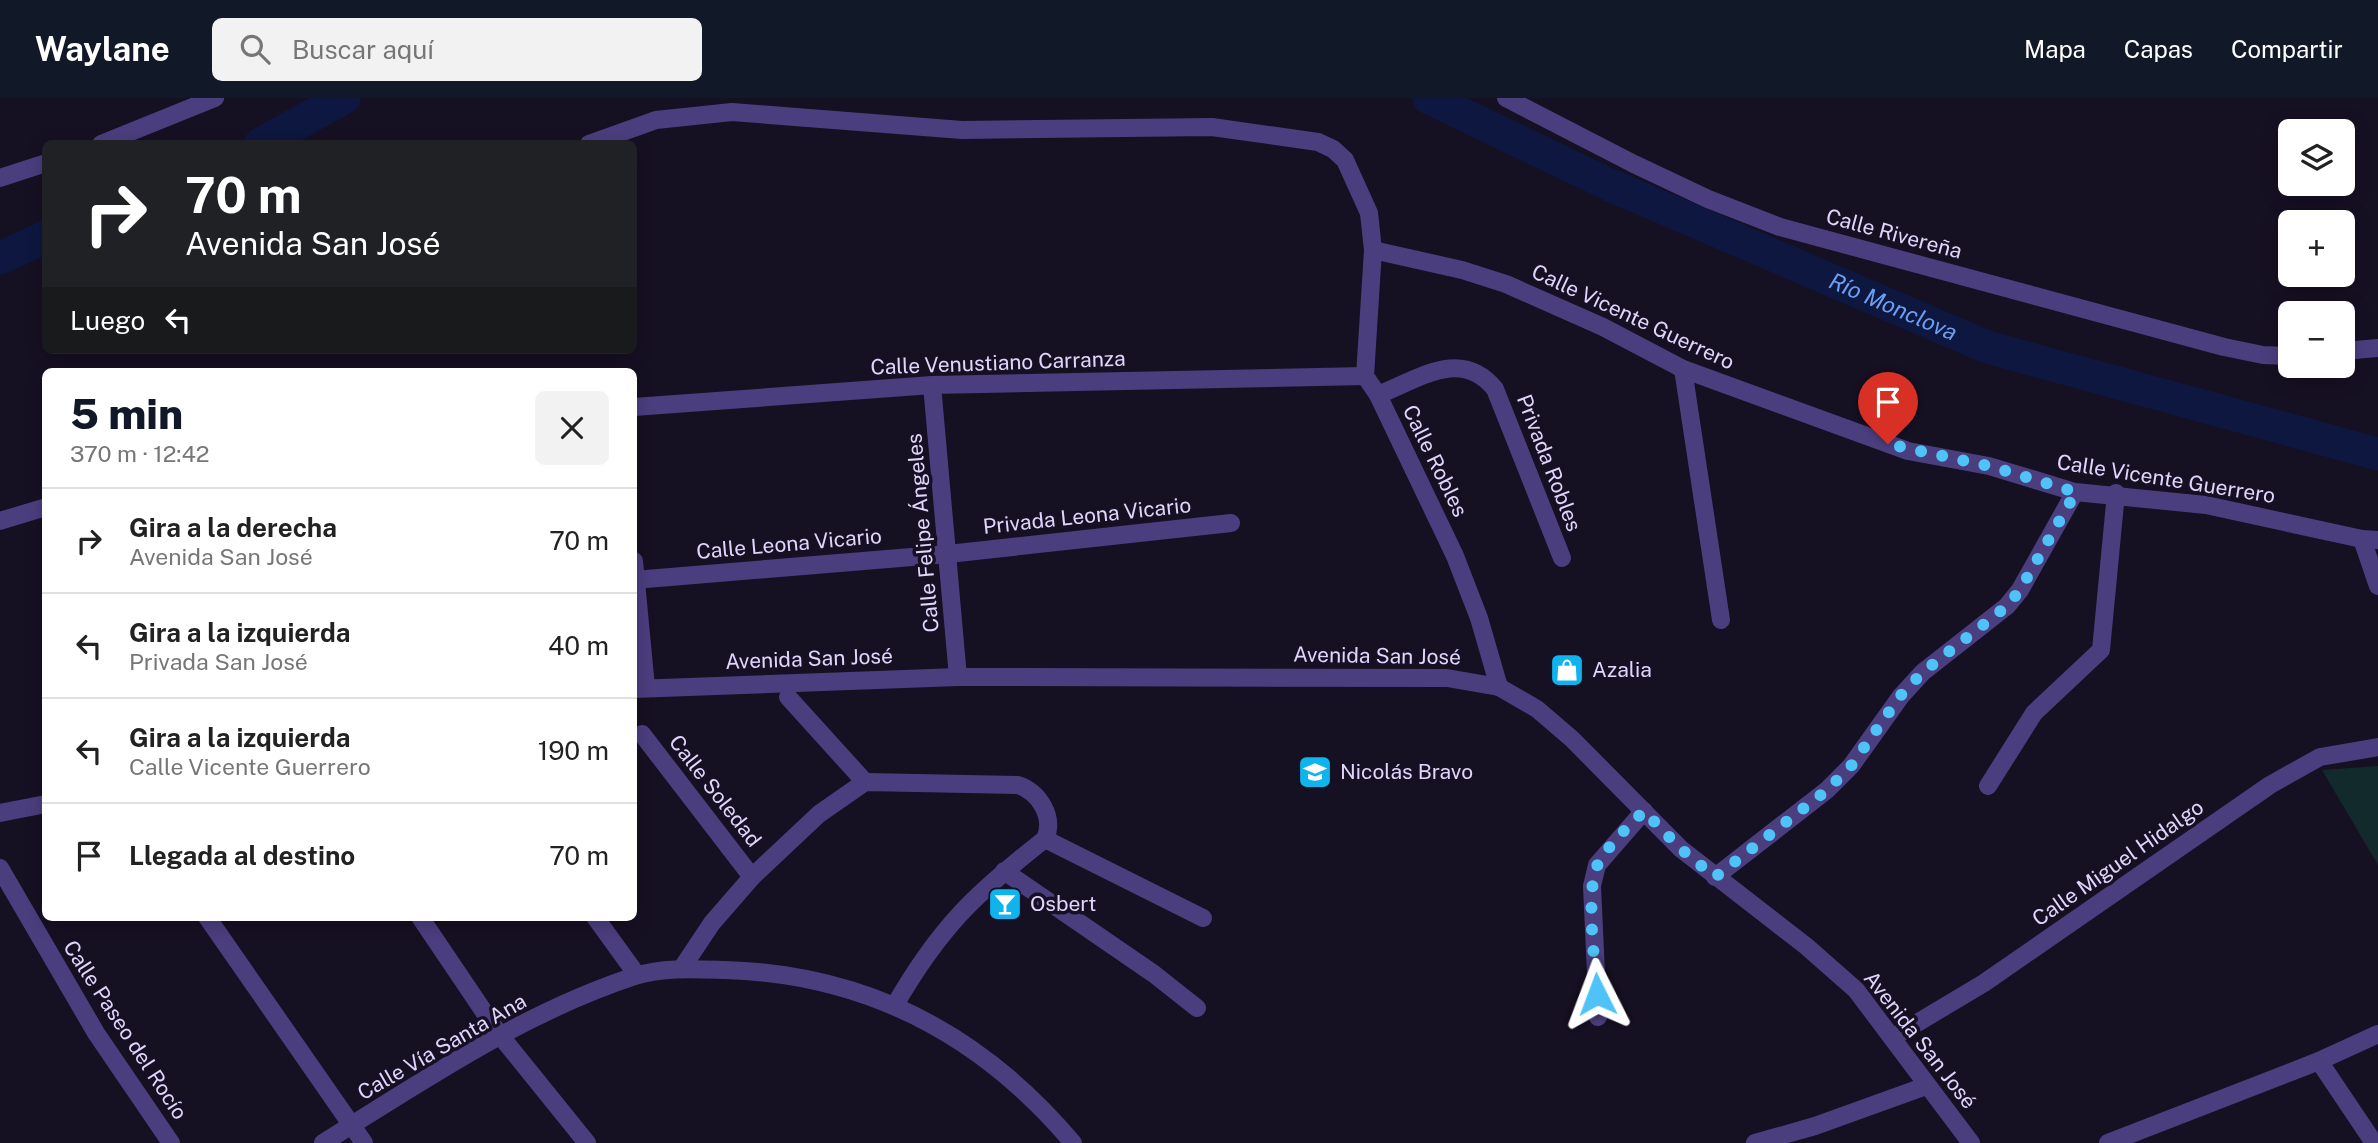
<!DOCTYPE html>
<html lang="es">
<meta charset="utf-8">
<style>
:root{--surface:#fff;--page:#f2f2f2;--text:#222;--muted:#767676;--line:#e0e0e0;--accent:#111827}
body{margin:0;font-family:"Public Sans",sans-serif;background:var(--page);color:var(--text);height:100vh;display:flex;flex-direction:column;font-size:26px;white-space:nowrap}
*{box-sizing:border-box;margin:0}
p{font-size:23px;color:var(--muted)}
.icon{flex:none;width:38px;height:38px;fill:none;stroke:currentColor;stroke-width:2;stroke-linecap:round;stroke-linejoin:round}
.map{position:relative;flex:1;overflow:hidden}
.sheet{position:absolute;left:42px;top:270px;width:595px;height:553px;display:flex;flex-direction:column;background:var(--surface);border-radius:10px;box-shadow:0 4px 18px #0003}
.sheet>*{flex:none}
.hud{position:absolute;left:42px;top:42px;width:595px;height:214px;border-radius:10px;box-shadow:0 4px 18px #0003;background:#202124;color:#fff;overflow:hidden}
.tools{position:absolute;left:2278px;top:21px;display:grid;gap:14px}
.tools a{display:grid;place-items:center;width:77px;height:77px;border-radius:10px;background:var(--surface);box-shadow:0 4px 18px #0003;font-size:35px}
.pin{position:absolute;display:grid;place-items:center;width:60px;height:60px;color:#fff;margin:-72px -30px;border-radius:50% 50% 50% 0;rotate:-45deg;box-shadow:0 0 7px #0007}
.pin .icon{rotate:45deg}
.me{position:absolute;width:77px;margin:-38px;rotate:357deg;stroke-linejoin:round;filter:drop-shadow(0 0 5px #0008)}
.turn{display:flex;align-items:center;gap:24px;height:147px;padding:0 28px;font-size:32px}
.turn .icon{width:91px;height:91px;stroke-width:2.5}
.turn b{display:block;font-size:49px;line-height:60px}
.then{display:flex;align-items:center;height:66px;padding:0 28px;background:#0003;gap:14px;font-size:26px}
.round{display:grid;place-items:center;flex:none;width:74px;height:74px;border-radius:10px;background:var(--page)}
.headline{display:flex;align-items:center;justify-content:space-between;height:119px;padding:0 28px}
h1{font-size:42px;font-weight:800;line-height:52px;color:var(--accent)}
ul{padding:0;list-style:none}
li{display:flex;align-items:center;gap:21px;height:105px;padding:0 28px;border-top:2px solid var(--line)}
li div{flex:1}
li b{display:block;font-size:26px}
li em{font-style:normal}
header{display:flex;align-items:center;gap:42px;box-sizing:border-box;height:98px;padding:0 35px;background:var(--accent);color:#fff}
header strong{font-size:33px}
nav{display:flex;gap:38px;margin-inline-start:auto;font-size:24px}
.search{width:490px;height:63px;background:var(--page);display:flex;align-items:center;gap:18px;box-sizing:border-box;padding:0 24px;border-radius:10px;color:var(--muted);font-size:26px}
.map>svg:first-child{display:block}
.green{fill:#132a2d}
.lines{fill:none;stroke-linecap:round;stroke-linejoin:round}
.river{stroke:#0d173f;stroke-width:33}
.minor{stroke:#4b3e7f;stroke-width:18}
.route{stroke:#4fc3f7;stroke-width:12;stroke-dasharray:0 21.6}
.labels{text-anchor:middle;stroke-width:7;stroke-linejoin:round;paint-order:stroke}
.street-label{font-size:21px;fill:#e0d5fc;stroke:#161023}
.poi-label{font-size:21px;fill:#e0d5fc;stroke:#161023;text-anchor:start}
.water-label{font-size:23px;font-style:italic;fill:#6a9ff5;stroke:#161023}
</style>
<header>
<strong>Waylane</strong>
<div class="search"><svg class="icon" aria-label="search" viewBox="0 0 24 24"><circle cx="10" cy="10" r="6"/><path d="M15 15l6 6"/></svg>Buscar aquí</div>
<nav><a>Mapa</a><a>Capas</a><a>Compartir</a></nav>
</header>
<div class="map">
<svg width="2378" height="1045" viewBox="0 0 2378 1045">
<rect width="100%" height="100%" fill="#161023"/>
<path class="green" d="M2378 668V767L2322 672Z"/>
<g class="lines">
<g class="river">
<path id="s1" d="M1429 0 1610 87 1987 249 2378 356"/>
<path d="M260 46 344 0"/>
<path d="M0 160 46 139"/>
</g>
<g class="minor">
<path d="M1506 0 1634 66 1708 101 1780 129 2224 249 2263 257 2291 258"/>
<path d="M101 46 215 0"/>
<path d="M589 46 656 22 732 14 962 32 1212 29 1318 44 1333 51 1345 62 1369 115 1373 152 1365 278 1378 297 1455 458 1479 520 1499 589"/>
<path d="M0 80 46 65"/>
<path d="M1373 152 1462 172 1506 186 1603 229 1683 271 1908 353 1989 368 2075 394 2206 407 2362 441 2378 442"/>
<path d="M2343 253 2378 250"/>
<path d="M1683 271 1721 522"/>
<path d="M932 287 958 579"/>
<path d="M1378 297C1419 281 1461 249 1495 291L1562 460"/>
<path d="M634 309 932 287 1365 278"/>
<path d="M0 423 46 409"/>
<path d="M2362 441 2378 488"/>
<path d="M634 463 646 589"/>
<path d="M634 482 948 456 1231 425"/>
<path d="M634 591 958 579 1447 580 1499 589 1537 611 1572 641 1681 751 1806 848 1856 892 1971 1045"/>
<path d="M788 599 865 684"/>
<path d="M642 636 752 779"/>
<path d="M1988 688 2034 615 2101 552 2116 395"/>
<path d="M0 715 46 706"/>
<path d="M1045 741 1203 820"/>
<path d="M0 770 96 935 171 1045"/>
<path d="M1004 773 1154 876 1197 910"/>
<path d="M1715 779 1827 692 1851 668 1901 598 1923 574 2007 508 2020 492 2075 394"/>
<path d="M207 819 364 1045"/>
<path d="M420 819 499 936 587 1045"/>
<path d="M595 819 637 877"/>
<path d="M682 870 712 825 752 779 819 716 865 684 1018 687C1039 694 1055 719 1045 741 975 796 940 829 895 907"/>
<path d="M1598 919 1592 788 1597 767 1644 713"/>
<path d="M1892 940 1984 885 2270 687 2320 659 2378 649"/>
<path d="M2319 963 2374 1045"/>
<path d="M323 1045C423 983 522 915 635 878 664 869 695 871 725 872 867 876 982 937 1073 1045"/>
<path d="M1755 1045 1815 1028 1926 988"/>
<path d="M2108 1045 2319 963 2378 936"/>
</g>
</g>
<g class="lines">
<path class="route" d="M1597 896C1595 866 1585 790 1598 766 1609 746 1628 729 1644 713L1681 751 1715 779 1723 773 1827 692 1851 668 1901 597 1923 574 2007 508 2020 492 2076 394 1989 368 1888 346"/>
</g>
<defs>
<g id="shop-square" transform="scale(1.75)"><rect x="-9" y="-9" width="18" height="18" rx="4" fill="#10b4ed" stroke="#161023"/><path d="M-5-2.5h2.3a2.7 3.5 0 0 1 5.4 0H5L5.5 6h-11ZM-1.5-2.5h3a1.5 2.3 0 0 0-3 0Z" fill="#fff"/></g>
<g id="school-square" transform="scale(1.75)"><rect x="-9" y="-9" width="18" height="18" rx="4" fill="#10b4ed" stroke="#161023"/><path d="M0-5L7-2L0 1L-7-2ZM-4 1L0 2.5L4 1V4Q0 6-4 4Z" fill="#fff"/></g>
<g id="bar-square" transform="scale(1.75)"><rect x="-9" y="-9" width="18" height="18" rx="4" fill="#10b4ed" stroke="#161023"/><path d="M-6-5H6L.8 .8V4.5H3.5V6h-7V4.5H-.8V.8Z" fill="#fff"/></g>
</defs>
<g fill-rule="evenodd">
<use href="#shop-square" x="1567" y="572"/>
<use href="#school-square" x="1315" y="674"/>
<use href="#bar-square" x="1005" y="806"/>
</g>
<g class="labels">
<g class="street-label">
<text transform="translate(1894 136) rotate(15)" y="7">Calle Rivereña</text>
<text transform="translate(1633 219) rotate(25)" y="7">Calle Vicente Guerrero</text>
<text transform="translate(998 265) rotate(-2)" y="7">Calle Venustiano Carranza</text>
<text transform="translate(1435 363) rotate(64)" y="7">Calle Robles</text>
<text transform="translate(1549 365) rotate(69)" y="7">Privada Robles</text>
<text transform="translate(2166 381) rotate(9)" y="7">Calle Vicente Guerrero</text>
<text transform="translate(1087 418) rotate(-6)" y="7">Privada Leona Vicario</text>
<text transform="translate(923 435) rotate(-95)" y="7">Calle Felipe Ángeles</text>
<text transform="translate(789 446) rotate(-5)" y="7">Calle Leona Vicario</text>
<text transform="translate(1377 558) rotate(1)" y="7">Avenida San José</text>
<text transform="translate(809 561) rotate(-2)" y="7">Avenida San José</text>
<text transform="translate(715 693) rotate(52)" y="7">Calle Soledad</text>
<text transform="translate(2118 765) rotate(-35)" y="7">Calle Miguel Hidalgo</text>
<text transform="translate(125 932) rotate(57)" y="7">Calle Paseo del Rocío</text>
<text transform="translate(1920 942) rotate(52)" y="7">Avenida San José</text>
<text transform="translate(442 949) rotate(-30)" y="7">Calle Vía Santa Ana</text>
</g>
<g class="poi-label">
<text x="1592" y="579">Azalia</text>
<text x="1340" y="681">Nicolás Bravo</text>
<text x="1030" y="813">Osbert</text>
</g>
<g class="water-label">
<text dy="8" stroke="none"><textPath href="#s1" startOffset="509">Río Monclova</textPath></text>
</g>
</g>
</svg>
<div class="tools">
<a><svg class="icon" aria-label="layers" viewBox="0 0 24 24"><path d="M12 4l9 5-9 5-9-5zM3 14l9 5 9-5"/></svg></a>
<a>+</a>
<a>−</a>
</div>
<div class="pin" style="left:1888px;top:346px;background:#d93025"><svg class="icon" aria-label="arrive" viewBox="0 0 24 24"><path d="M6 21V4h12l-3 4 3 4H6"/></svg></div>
<svg class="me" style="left:1597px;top:896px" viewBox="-20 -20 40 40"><path d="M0-17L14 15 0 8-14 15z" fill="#4fc3f7" stroke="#fff" stroke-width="4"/></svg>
<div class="hud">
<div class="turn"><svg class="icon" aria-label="right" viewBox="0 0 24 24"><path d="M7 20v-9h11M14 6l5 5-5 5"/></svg><div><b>70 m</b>Avenida San José</div></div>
<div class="then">Luego<svg class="icon" aria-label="left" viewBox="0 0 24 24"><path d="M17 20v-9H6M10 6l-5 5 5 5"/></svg></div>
</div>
<section class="sheet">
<div class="headline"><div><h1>5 min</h1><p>370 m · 12:42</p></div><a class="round"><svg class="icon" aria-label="close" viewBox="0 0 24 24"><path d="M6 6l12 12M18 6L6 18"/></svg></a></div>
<ul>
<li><svg class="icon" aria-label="right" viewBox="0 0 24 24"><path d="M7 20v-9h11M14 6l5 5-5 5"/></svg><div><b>Gira a la derecha</b><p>Avenida San José</p></div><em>70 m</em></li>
<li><svg class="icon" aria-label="left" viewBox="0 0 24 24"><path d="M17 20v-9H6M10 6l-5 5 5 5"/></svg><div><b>Gira a la izquierda</b><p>Privada San José</p></div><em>40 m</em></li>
<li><svg class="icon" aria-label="left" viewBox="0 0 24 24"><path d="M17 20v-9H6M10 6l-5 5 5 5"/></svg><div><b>Gira a la izquierda</b><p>Calle Vicente Guerrero</p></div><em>190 m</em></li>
<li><svg class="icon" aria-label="arrive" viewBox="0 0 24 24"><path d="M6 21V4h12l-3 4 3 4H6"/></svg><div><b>Llegada al destino</b></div><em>70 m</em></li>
</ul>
</section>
</div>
